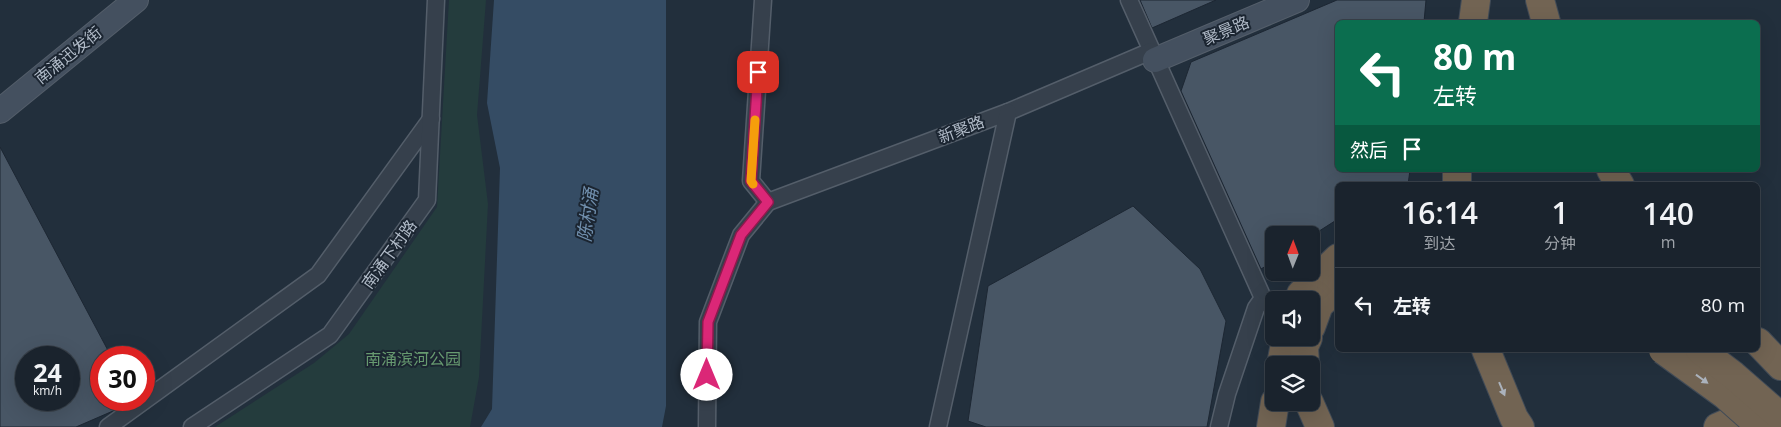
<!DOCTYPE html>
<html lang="zh">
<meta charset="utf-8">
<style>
:root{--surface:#1a232d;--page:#272f39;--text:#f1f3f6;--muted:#9fa4aa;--line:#384049}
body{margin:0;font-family:"Open Sans","Noto Sans SC",sans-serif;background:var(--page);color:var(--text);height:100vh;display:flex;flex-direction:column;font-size:19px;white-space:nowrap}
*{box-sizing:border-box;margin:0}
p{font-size:16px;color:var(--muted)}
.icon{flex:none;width:28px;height:28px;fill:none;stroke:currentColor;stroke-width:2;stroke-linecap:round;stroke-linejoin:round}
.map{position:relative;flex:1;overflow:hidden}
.sheet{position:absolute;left:1335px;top:182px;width:425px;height:170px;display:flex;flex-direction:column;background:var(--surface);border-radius:8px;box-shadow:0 5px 20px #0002,0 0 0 1px var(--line)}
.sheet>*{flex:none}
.hud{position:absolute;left:1335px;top:20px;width:425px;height:152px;border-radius:8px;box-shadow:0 5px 20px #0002,0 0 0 1px var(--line);background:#0b6e4f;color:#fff;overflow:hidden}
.needle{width:32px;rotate:1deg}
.controls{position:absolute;left:1265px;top:226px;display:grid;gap:10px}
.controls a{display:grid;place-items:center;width:55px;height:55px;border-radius:8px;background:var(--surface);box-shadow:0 5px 20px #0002,0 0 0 1px var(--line);font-size:25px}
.speed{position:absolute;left:15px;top:346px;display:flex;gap:10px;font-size:25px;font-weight:700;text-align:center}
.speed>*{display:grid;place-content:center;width:65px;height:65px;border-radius:50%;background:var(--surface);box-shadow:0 5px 20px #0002,0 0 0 1px var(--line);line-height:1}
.speed small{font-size:12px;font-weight:400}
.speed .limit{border:8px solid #d22;background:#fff;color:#111}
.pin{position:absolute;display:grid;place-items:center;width:42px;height:42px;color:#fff;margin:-21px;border-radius:10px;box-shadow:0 2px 8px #0006}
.me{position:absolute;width:55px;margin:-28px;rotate:0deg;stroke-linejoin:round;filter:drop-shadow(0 0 4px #0008)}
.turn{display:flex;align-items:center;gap:18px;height:105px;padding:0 15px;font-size:22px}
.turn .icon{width:65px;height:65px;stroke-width:2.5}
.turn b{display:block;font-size:35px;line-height:42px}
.then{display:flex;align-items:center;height:48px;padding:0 15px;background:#0003;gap:10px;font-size:19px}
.eta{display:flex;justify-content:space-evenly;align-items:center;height:85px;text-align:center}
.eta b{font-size:30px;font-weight:600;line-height:35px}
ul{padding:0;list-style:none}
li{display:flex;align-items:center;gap:15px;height:75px;padding:0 15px;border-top:1px solid var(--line)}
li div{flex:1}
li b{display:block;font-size:19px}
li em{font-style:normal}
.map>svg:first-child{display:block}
.green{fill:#243c3d}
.water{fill:#354c64}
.building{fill:#485665;stroke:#1d2733;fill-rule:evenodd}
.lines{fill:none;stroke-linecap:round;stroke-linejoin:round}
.street-casing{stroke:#545e6a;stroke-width:19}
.secondary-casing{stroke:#545e6a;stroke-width:26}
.highway-casing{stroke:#414b57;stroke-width:30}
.street{stroke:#36404c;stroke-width:16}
.secondary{stroke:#44505f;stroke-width:24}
.highway{stroke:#726453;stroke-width:28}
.highway-bridge-casing{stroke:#414b57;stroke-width:30;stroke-linecap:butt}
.highway-bridge{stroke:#726453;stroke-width:28}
.oneway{fill:#abb2bc}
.route-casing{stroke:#8e194d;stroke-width:12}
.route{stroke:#db2777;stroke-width:9}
.slow{stroke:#f59e0b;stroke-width:9}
.labels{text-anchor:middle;stroke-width:4;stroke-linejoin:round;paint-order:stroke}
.street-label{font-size:16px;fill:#b1bbc8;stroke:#1b2531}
.park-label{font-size:16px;fill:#679a70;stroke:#1b2531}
.water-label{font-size:18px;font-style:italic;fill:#708eac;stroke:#1b2531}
</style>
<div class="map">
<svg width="1781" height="427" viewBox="0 0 1781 427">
<rect width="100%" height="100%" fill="#222f3c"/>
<path class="green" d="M449 0H486L477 115 488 204 479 377 470 427H215L314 363 349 334 437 207Z"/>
<path class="water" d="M494 0H666V406L662 427H481L492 409 500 168 487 103Z"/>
<g class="building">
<path d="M1140 0H1216L1152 28Z"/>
<path d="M1337 0H1426L1424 22H1338V170H1410L1408 185H1338V219L1313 235H1274V261L1261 269 1181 91 1191 62Z"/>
<path d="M0 147 112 358H101V400H128L113 411 76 427H0ZM26 358H69V400H26Z"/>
<path d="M1133 206 1200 269 1226 321 1207 427H986L968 421 988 286Z"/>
</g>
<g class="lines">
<g class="street-casing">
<g id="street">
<path d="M1129 0 1263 298 1256 308 1227 394 1219 427"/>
<path d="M768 202 1008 112 1151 51"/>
<path d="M108 427 318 275 431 119"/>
<path d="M192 427 330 335 427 200 436 0"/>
<path d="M707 427 708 322 741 235 768 202 751 181 763 0"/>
<path d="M938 427 1008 112"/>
</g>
</g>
<g class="secondary-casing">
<g id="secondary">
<path d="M1155 60 1297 0"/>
<path d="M0 111 136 0"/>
</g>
</g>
<g class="highway-casing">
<g id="highway">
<path d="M1540 0 1546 22"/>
<path d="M1473 22 1476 0"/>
<path d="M1611 170 1620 185"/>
<path d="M1457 185V170"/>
<path d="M1299 300 1301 294 1338 258"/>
<path d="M1311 327 1319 305 1338 287"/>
<path d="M1758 342 1781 366"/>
<path d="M1486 350 1514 418 1520 427"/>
<path d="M1281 365 1286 338"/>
<path d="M1305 365 1304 347 1308 338"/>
<path d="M1309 402 1320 427"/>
<path d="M1271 427 1275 402"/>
<path d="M1718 427 1766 406"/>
</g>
</g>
<use href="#street" class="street"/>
<use href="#secondary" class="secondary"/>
<use href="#highway" class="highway"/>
<g class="highway-bridge-casing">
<g id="highway-bridge">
<path d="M1663 350 1725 395 1761 427"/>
<path d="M1700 350 1733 375 1781 417"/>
</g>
</g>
<use href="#highway-bridge" class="highway-bridge"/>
</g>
<defs><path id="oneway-solid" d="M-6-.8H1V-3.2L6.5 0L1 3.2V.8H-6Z" transform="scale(1.25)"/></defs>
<g class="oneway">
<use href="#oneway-solid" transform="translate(1702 379) rotate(36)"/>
<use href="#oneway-solid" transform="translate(1502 389) rotate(67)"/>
</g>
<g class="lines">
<g class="route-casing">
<path id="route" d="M707 375 708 322 741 235 768 202 751 181 758 72"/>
</g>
<use href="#route" class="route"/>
<path class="slow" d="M753 184 751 181 755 120"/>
</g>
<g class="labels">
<g class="street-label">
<text transform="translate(1226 30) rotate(-23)" y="6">聚景路</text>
<text transform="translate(68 55) rotate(-39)" y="6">南涌迅发街</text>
<text transform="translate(961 129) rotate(-21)" y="6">新聚路</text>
<text transform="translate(389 254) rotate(-54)" y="6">南涌下村路</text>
</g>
<g class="park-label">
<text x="413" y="365">南涌滨河公园</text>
</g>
<g class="water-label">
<text transform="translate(588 215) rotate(-82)" y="6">陈村涌</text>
</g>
</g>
</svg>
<div class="controls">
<a><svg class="needle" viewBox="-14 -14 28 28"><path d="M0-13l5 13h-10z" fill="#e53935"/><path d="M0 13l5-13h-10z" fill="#9fa4aa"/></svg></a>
<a><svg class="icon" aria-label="sound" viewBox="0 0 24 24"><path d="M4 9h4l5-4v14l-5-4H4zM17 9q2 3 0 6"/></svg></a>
<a><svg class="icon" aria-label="layers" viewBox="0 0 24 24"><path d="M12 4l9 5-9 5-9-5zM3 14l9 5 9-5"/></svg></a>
</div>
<div class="speed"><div>24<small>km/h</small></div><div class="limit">30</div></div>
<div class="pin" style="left:758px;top:72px;background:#d93025"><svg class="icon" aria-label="arrive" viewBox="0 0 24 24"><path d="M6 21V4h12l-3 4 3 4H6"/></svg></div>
<svg class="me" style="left:707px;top:375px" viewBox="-20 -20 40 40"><circle r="19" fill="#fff"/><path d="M0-13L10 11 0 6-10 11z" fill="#db2777"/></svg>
<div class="hud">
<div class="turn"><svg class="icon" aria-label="left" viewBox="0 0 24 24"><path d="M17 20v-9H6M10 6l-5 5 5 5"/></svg><div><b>80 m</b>左转</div></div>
<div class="then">然后<svg class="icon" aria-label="arrive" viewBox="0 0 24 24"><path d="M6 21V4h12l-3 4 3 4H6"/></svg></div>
</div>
<section class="sheet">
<div class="eta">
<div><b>16:14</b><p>到达</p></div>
<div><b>1</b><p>分钟</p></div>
<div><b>140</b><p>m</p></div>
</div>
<ul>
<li><svg class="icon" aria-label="left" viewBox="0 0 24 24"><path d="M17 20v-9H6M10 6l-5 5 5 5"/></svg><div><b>左转</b></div><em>80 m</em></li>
</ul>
</section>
</div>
